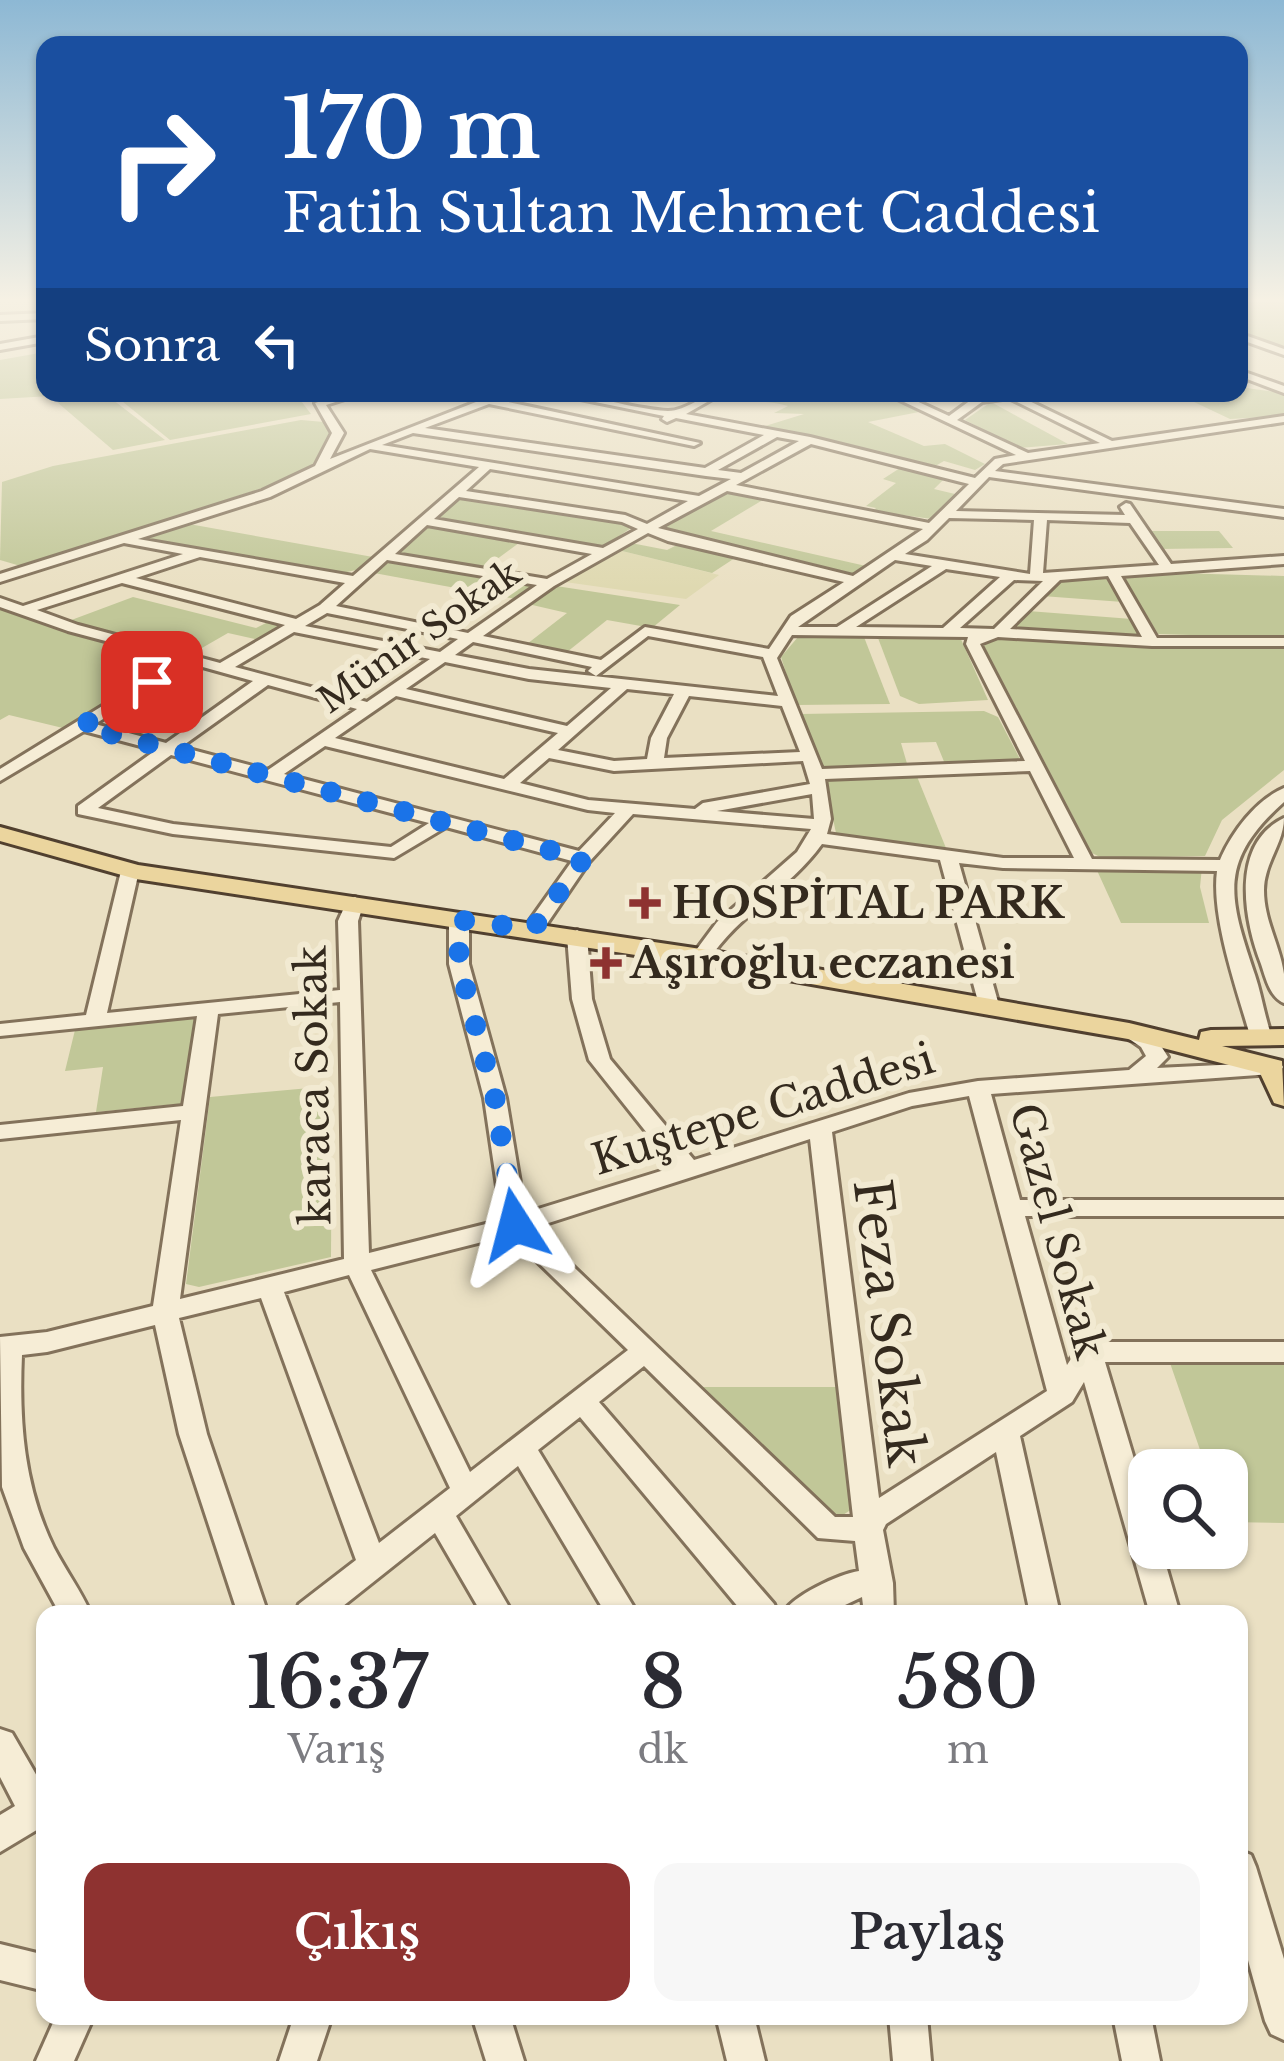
<!DOCTYPE html>
<html lang="tr">
<meta charset="utf-8">
<style>
:root{--surface:#fff;--page:#f7f7f7;--text:#2b2b33;--muted:#7c7c81;--accent:#8e3230}
body{margin:0;font-family:"Libre Baskerville",serif;background:var(--page);color:var(--text);height:100vh;display:flex;flex-direction:column;font-size:45px;white-space:nowrap}
*{box-sizing:border-box;margin:0}
p{font-size:39px;color:var(--muted)}
.icon{flex:none;width:66px;height:66px;fill:none;stroke:currentColor;stroke-width:2;stroke-linecap:round;stroke-linejoin:round}
.map{position:relative;flex:1;overflow:hidden}
.panel{position:absolute;left:36px;top:1605px;width:1212px;height:420px;display:flex;flex-direction:column;background:var(--surface);border-radius:24px;box-shadow:0 3px 9px #0004}
.panel>*{flex:none}
.hud{position:absolute;left:36px;top:36px;width:1212px;height:366px;border-radius:24px;box-shadow:0 3px 9px #0004;background:#1a4fa0;color:#fff;overflow:hidden}
.buttons{position:absolute;left:1128px;top:1449px;display:grid;gap:24px}
.buttons a{display:grid;place-items:center;width:120px;height:120px;border-radius:24px;background:var(--surface);box-shadow:0 3px 9px #0004;font-size:60px}
.pin{position:absolute;display:grid;place-items:center;width:102px;height:102px;color:#fff;margin:-51px;border-radius:24px;box-shadow:0 6px 18px #0006}
.me{position:absolute;width:132px;margin:-66px;rotate:351deg;stroke-linejoin:round;filter:drop-shadow(0 0 9px #0008)}
.turn{display:flex;align-items:center;gap:42px;height:252px;padding:0 48px;font-size:54px}
.turn .icon{width:156px;height:156px;stroke-width:2.5}
.turn b{display:block;font-size:84px;line-height:102px}
.then{display:flex;align-items:center;height:114px;padding:0 48px;background:#0003;gap:24px;font-size:45px}
.eta{display:flex;justify-content:space-evenly;align-items:center;height:204px;text-align:center}
.eta b{font-size:72px;font-weight:600;line-height:84px}
.primary-button{display:flex;gap:24px;margin-top:auto;padding:24px 48px}
.primary-button a{flex:1;height:138px;border-radius:24px;background:var(--accent);color:#fff;font-size:48px;font-weight:600;line-height:138px;text-align:center}
.primary-button a+a{background:var(--page);color:var(--text)}
.map>svg:first-child{display:block}
.farmland{fill:#dfd9b1}
.green{fill:#c1c798}
.lines{fill:none;stroke-linecap:round;stroke-linejoin:round}
.minor-casing{stroke:#83725b;stroke-width:6}
.major-casing{stroke:#51402f;stroke-width:6}
.minor{fill:#f6edd6;fill-rule:evenodd}
.major{fill:#ebd59e;fill-rule:evenodd}
.route{stroke:#1a73e8;stroke-width:21;stroke-dasharray:0 37.8}
.poi-dot{fill:#8e3230;stroke:#f2ead2;stroke-width:4.5}
.labels{text-anchor:middle;stroke-width:12;stroke-linejoin:round;paint-order:stroke}
.far-street-label{font-size:36px;fill:#342a1e;stroke:#f2ead2}
.poi-label{font-size:42px;font-weight:bold;fill:#342a1e;stroke:#f2ead2;text-anchor:start}
.street-label{font-size:42px;fill:#342a1e;stroke:#f2ead2}
.near-street-label{font-size:51px;fill:#342a1e;stroke:#f2ead2}
</style>
<div class="map">
<svg width="1284" height="2061" viewBox="0 0 1284 2061">
<rect width="100%" height="100%" fill="#eae0c3"/>
<path class="farmland" d="M618 550 719 575 686 599 565 582Z"/>
<g class="green">
<path d="M1239 301H1284V347L1239 332Z"/>
<path d="M45 352V371L34 374 45 373V393H104L165 440 113 450 50 396 0 399V360Z"/>
<path d="M1239 387 1284 393V416L1230 419 1175 393H1239Z"/>
<path d="M112 393H295L311 414 170 440Z"/>
<path d="M725 393H881L919 412 868 422 924 446 945 444 985 464 975 470 944 461 930 469 759 428 804 414 774 413 788 406C759 398 736 404 707 398Z"/>
<path d="M991 402 1068 444 1019 448 965 420Z"/>
<path d="M301 420 324 422 330 433 311 468 286 480 24 567 0 560 2 482 53 466Z"/>
<path d="M900 468 945 478 934 489 955 494 932 519 873 511 876 508 866 506 896 483 883 479Z"/>
<path d="M731 491 766 498 711 531 866 566 851 576 660 529Z"/>
<path d="M460 497 616 519 634 526 603 547 432 520Z"/>
<path d="M189 524 373 557 356 570 338 574 139 540Z"/>
<path d="M427 525 523 540 485 568 392 554Z"/>
<path d="M1145 531H1219L1233 548 1159 549Z"/>
<path d="M631 543 667 550 681 543 738 556 712 573 618 550Z"/>
<path d="M392 559 539 585 516 599 374 573Z"/>
<path d="M1175 573 1284 576V638L1158 634 1123 576Z"/>
<path d="M1109 577 1123 602 1042 596 1058 581Z"/>
<path d="M556 586 680 605 652 628 607 620 567 652 527 644 567 613 528 604Z"/>
<path d="M133 597 256 628 270 621 287 625 259 640 228 633 188 656 66 622Z"/>
<path d="M0 606 176 662 67 729 9 715 0 720Z"/>
<path d="M1028 611 1132 619 1142 637 1011 628Z"/>
<path d="M798 637H864L890 704 796 705 781 657Z"/>
<path d="M960 637 988 700 919 704 900 696 878 638Z"/>
<path d="M1005 637 1284 646V770L1222 820 1205 856 1102 858 1092 853 983 644Z"/>
<path d="M984 711 998 717 1021 761 945 764 936 742 901 743 908 767 821 770 800 714Z"/>
<path d="M916 774 948 853 836 833 824 777Z"/>
<path d="M1095 866 1202 867 1200 887 1209 923H1121Z"/>
<path d="M199 1017 188 1103 96 1112 103 1067 65 1071 75 1030Z"/>
<path d="M332 1086 331 1257 199 1287 186 1284 210 1097Z"/>
<path d="M1284 1362V1523L1227 1522V1470H1207L1170 1363Z"/>
<path d="M696 1387H845L858 1505 843 1515 819 1511Z"/>
</g>
<g class="lines">
<g class="minor-casing">
<g id="minor">
<path d="M45 313V319L0 321V315Z"/>
<path d="M1239 333 1284 349V355L1239 339Z"/>
<path d="M45 336V342L0 350V344Z"/>
<path d="M1239 370 1284 386V393L1239 376Z"/>
<path d="M347 393H364L326 405 344 433 330 459 499 393H514L499 400 700 443 694 446 489 404 425 428 705 468 764 435 676 418 667 422 662 419 664 416 551 393C591 393 629 409 668 411 687 411 703 393 723 393L686 414 810 437 975 478 995 459 1016 455 885 393H899L949 416 975 397 1024 393 1021 397 1112 441 1284 416V422L1003 464 995 471 1284 509V517L989 477 956 511 1125 515 1120 507 1126 503 1130 504 1171 564 1284 556V564L1121 576 1157 638H1284V646H1152L998 637 980 644 1092 859 1220 860C1232 832 1256 800 1284 788V802C1217 862 1229 897 1255 975 1262 996 1265 1019 1273 1040L1269 1045H1255L1249 1032C1236 987 1211 916 1217 871L1003 868 959 863 1000 1009 990 1015 980 1009 940 860 822 844C790 889 738 914 708 961H694L691 957 717 922 797 852 811 829 633 814 589 862 540 934 533 936 523 930 572 861 446 827 394 858 173 834 78 814V806L156 750 84 731 0 781V769L177 660 68 631 0 607V598L23 606 183 554 124 543 0 582V574L262 491 315 466 332 433 315 403ZM1009 398 1100 443 1028 453 957 420 982 402ZM413 433 706 476 731 479 699 496 382 445ZM777 437 799 441 741 473 718 470ZM811 444 969 484 929 523 736 485ZM370 449 479 467 353 576 138 539 270 497ZM490 469 688 501 647 524 625 515 466 491ZM727 491 923 529 853 576 658 528ZM459 497 622 522 638 529 603 548 434 519ZM949 518 1034 520 1030 574 905 554 927 540ZM1047 520 1130 523 1159 565 1043 573ZM427 525 592 554 547 579 395 554ZM648 533 668 541 844 582 791 616 769 649 645 627 601 660 483 636 554 586ZM200 557 345 583 320 605 296 619 136 578ZM387 560 537 585 468 633 336 606ZM895 560 932 566 837 627H798ZM946 569 1000 577 943 628 856 627ZM1108 576 1142 637 1010 629 1060 580ZM1014 580 1043 581 994 629 960 628ZM122 583 285 625 220 663 78 625 37 610ZM327 613 458 639 440 652 305 626ZM294 632 430 659 367 702 235 667ZM792 635 968 637 966 644 1025 761 822 769 777 658ZM648 636 763 657 778 696 529 669 455 655 473 642 592 667 588 671 596 676ZM445 662 529 679 611 688 567 726 406 689ZM192 664 253 681 166 743 95 724ZM268 685 357 709 268 770 181 747ZM627 689 674 694 651 738 647 759 614 761 558 750ZM396 696 558 733 504 779 335 738ZM689 696 782 706 800 752 664 758 667 738ZM325 746 588 810 615 813 579 851 284 774ZM171 755 429 823 391 847 173 824 98 808ZM549 758 614 771 803 761 810 784 703 803 695 809 588 800 520 783ZM1030 771 1074 858H1003L827 834 831 819 825 779ZM812 794 814 819 717 811Z"/>
<path d="M1284 818C1284 843 1264 863 1264 890 1264 921 1280 945 1284 974 1284 983 1284 994 1284 1003 1270 997 1266 979 1261 964 1244 920 1230 844 1284 818Z"/>
<path d="M130 865 139 871 107 1013 340 990 338 921 348 899 355 897 364 903 358 921 369 1253 502 1220 484 1098 449 964V920L459 914 469 920V964L506 1098 525 1213 674 1167 589 1060 572 999 567 936 577 930 587 936 592 999 610 1059 694 1160 909 1093 978 1081 1129 1070 1146 1056 1141 1047 1119 1032 1130 1026 1156 1038 1168 1057 1157 1068 1280 1062 1283 1067 1280 1072 1272 1074 991 1094 1020 1200H1284V1216H1025L1067 1365 1080 1345 1089 1342H1284V1362H1105L1149 1509V1548H1161L1180 1614H1150L1084 1382 1072 1402 1020 1436 1060 1614H1030L996 1452 886 1524 883 1530 893 1583 894 1614H864L862 1597 826 1614H783C791 1596 839 1574 859 1571L855 1541 818 1538 644 1366 599 1402 774 1604 778 1614H744L580 1417 538 1450 638 1614H606L518 1466 456 1516 513 1614H482L435 1533 333 1614H295L299 1604 356 1560 261 1298 179 1318 207 1434 268 1614H238L179 1434 155 1325 47 1352 22 1355C19 1422 24 1487 54 1548 66 1571 81 1591 91 1614H60L24 1548 2 1487 0 1337 47 1332 153 1306 181 1120 0 1139V1125L183 1106 197 1016 0 1036V1024L86 1015 121 871ZM340 1002 344 1259 180 1299 218 1014ZM969 1096 1047 1391 879 1498 832 1132 912 1106ZM810 1139 853 1517H835L533 1228ZM510 1235 628 1350 470 1472 371 1270ZM349 1275 450 1488 379 1543 284 1292Z"/>
<path d="M0 1729 12 1733 45 1790V1825L0 1852V1815L15 1806 0 1777Z"/>
<path d="M1239 1850 1251 1855 1256 1867 1284 1959V2040L1271 2034 1265 2021 1239 1928Z"/>
<path d="M0 1944 45 1955V1991L0 1980Z"/>
<path d="M56 2016H94L74 2061H36Z"/>
<path d="M294 2016H332L317 2061H279Z"/>
<path d="M472 2016H510L524 2061H486Z"/>
<path d="M716 2016H754L765 2061H727Z"/>
<path d="M889 2016H927L931 2061H893Z"/>
<path d="M1113 2016H1151L1160 2061H1122Z"/>
</g>
</g>
<g class="major-casing">
<path id="major" d="M0 827 138 865 701 949 1129 1023 1199 1040 1201 1032 1211 1030 1284 1029V1045L1222 1046 1282 1061 1284 1106 1274 1103 1260 1073 1128 1039 701 965 136 879 0 841Z"/>
</g>
<use href="#minor" class="minor"/>
<use href="#major" class="major"/>
</g>
<linearGradient id="sky" x2="0" y2="1"><stop stop-color="#8db8d4"/><stop offset="0.51" stop-color="#f6f1e4"/><stop offset="1" stop-color="#f6f1e4" stop-opacity="0"/></linearGradient>
<rect width="1284" height="589" fill="url(#sky)"/>
<g class="lines">
<path class="route" d="M152 682 82 726 583 859 533 929 459 920V964L495 1098 515 1225"/>
</g>
<g class="poi-dot">
<path d="M639 885h12v12h12v12h-12v12h-12v-12h-12v-12h12z"/>
<path d="M600 945h12v12h12v12h-12v12h-12v-12h-12v-12h12z"/>
</g>
<g class="labels">
<g class="far-street-label">
<text transform="translate(419 636) rotate(-35)" y="13">Münir Sokak</text>
</g>
<g class="poi-label">
<text x="672" y="918">HOSPİTAL PARK</text>
<text x="630" y="978">Aşıroğlu eczanesi</text>
</g>
<g class="street-label">
<text transform="translate(313 1085) rotate(-91)" y="15">karaca Sokak</text>
<text transform="translate(763 1109) rotate(-17)" y="15">Kuştepe Caddesi</text>
<text transform="translate(1058 1231) rotate(75)" y="15">Gazel Sokak</text>
</g>
<g class="near-street-label">
<text transform="translate(889 1323) rotate(83)" y="18">Feza Sokak</text>
</g>
</g>
</svg>
<div class="buttons">
<a><svg class="icon" aria-label="search" viewBox="0 0 24 24"><circle cx="10" cy="10" r="6"/><path d="M15 15l6 6"/></svg></a>
</div>
<div class="pin" style="left:152px;top:682px;background:#d93025"><svg class="icon" aria-label="arrive" viewBox="0 0 24 24"><path d="M6 21V4h12l-3 4 3 4H6"/></svg></div>
<svg class="me" style="left:515px;top:1225px" viewBox="-20 -20 40 40"><path d="M0-17L14 15 0 8-14 15z" fill="#1a73e8" stroke="#fff" stroke-width="4"/></svg>
<div class="hud">
<div class="turn"><svg class="icon" aria-label="right" viewBox="0 0 24 24"><path d="M7 20v-9h11M14 6l5 5-5 5"/></svg><div><b>170 m</b>Fatih Sultan Mehmet Caddesi</div></div>
<div class="then">Sonra<svg class="icon" aria-label="left" viewBox="0 0 24 24"><path d="M17 20v-9H6M10 6l-5 5 5 5"/></svg></div>
</div>
<section class="panel">
<div class="eta">
<div><b>16:37</b><p>Varış</p></div>
<div><b>8</b><p>dk</p></div>
<div><b>580</b><p>m</p></div>
</div>
<div class="primary-button"><a>Çıkış</a><a>Paylaş</a></div>
</section>
</div>
